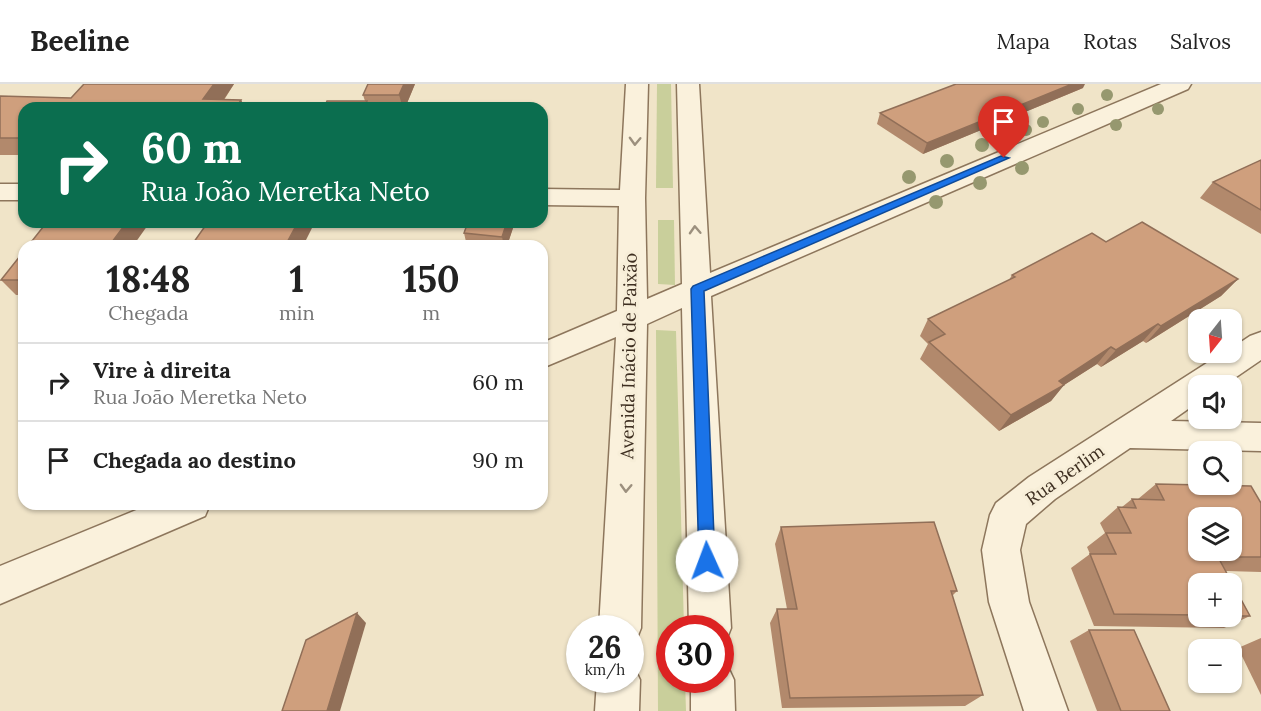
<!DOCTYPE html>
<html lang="pt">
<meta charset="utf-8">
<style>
:root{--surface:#fff;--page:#f2f2f2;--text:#222;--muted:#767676;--line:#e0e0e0}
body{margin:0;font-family:Lora,serif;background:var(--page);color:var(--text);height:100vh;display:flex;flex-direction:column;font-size:22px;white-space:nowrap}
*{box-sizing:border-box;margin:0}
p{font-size:20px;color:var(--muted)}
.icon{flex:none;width:33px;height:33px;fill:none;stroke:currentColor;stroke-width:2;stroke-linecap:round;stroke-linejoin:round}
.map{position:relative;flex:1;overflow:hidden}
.drawer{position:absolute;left:18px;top:156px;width:530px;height:270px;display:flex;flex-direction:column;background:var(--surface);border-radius:18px;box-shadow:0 2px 4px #0004}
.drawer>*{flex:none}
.top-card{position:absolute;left:18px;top:18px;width:530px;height:126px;border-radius:18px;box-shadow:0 2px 4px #0004;background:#0b6e4f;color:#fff;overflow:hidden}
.needle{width:39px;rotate:197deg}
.buttons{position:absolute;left:1188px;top:225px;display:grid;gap:12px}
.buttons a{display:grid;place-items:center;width:54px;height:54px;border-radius:12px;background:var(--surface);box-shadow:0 2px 4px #0004;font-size:30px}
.speed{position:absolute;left:566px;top:531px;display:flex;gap:12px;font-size:30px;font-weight:700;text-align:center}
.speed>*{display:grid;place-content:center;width:78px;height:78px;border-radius:50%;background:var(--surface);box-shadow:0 2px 4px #0004;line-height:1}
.speed small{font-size:15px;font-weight:400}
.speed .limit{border:9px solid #d22;background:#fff;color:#111}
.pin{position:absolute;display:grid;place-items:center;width:51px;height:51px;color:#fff;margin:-62px -26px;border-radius:50% 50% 50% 0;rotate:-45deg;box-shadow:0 0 6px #0007}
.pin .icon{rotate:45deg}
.me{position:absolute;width:66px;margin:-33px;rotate:358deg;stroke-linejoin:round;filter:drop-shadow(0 0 4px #0008)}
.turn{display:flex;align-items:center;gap:21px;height:126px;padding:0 24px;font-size:27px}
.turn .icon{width:78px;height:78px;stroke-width:2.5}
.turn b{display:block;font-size:42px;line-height:51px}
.eta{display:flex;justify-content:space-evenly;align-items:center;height:102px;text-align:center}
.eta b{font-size:36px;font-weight:800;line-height:42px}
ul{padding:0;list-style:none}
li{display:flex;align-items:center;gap:18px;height:78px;padding:0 24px;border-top:2px solid var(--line)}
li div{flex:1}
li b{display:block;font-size:22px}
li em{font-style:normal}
header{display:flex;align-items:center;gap:36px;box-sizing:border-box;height:84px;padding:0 30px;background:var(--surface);border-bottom:2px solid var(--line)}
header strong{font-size:28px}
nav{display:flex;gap:33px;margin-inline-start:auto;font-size:21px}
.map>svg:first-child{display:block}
.green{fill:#c9cf9b}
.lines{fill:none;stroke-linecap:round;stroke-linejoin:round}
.street-casing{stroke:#8d765c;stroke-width:3}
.street{fill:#faf1dc;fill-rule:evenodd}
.tree{fill:#96986f}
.wall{fill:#b2896c;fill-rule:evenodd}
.shaded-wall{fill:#916f58}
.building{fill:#cf9f7d;stroke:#916f58;stroke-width:1.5;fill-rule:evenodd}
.oneway{stroke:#9c907e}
.route{fill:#1a73e8;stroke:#114b97;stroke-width:1.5}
.labels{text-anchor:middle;stroke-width:6;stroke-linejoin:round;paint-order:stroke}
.street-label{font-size:18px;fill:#3d2e20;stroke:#f7eed8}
</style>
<header>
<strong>Beeline</strong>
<nav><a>Mapa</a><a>Rotas</a><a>Salvos</a></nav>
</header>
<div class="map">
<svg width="1261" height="627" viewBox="0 0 1261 627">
<rect width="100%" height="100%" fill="#f0e4c8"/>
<g class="green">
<path d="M657 0H671L673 104H656Z"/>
<path d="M658 136H674L675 201 658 200Z"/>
<path d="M656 246 676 247 684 544H669V596H685L686 627H658Z"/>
</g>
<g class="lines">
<g class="street-casing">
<g id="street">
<path d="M626 0H648L645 114 647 215 682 200 677 0H699L710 189 1161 0H1191L1188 5 711 212 731 544 725 559 720 561V544H689L682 224 647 240 641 544 635 559 630 561V544H599L616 253 542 284V259L617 227 619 122 542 121V105L620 106Z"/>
<rect x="0" y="100" width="24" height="16"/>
<path d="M1261 248V276L1223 302H1198V318L1171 337 1261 339V367L1130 364 1055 415 1026 440 1020 466 1029 518 1068 627H1024L989 518 982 466 990 431 996 419 1029 393 1224 268H1232V264L1250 252Z"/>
<path d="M151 420H210L205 432 0 520V482Z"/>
<path d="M720 578 727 581 734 596 735 627H691V596H720Z"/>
<path d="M630 579 633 581 640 596 639 627H595L597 596H630Z"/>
</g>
</g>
<use href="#street" class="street"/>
</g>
<g class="tree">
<circle cx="1107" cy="11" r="6"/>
<circle cx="1078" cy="25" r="6"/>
<circle cx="1158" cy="25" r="6"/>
<circle cx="1043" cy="38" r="6"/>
<circle cx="1116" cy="41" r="6"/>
<circle cx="1026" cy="46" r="6"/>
<circle cx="1005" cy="52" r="7"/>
<circle cx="982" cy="61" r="7"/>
<circle cx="947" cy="77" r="7"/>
<circle cx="1022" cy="84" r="7"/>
<circle cx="909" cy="93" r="7"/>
<circle cx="980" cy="99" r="7"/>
<circle cx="936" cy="118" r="7"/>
</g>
<g class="wall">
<path d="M84 0H234L224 16H241L245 24H24V71H0V12L71 14Z"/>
<path d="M415 0 405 24H324L365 17 363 11Z"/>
<path d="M1083 4 923 70 877 40 880 29Z"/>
<path d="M1261 76V150L1200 114 1213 98Z"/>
<path d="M515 138 507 162H467L464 149Z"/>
<path d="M1106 158 1238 195 1221 212 1146 259 1143 257 1101 283 1097 280 1064 301 1051 317 999 347 920 275 928 260 920 252 928 235 1009 196 1012 191Z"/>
<path d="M1 196H24V211H16Z"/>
<path d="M1156 400 1261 419V488L1226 487 1250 532 1224 544 1094 542 1071 484 1090 470 1087 463 1105 449 1100 439 1118 423H1122L1132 415H1138ZM1198 500H1232V532H1198Z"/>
<path d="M781 443 957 507 952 512 983 611 965 622 782 624 770 539 777 525H787L775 460Z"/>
<path d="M1089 546 1170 627H1097L1070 557Z"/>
<path d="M1261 554V611L1238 564Z"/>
</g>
<g class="shaded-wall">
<path d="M214 0H234L218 24 203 15Z"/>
<path d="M404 0H415L405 24H403L399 11Z"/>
<path d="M1072 0H1085L1083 4 923 70 927 59Z"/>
<path d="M241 16 245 24H236Z"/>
<path d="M367 17 369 24H364Z"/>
<path d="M127 138H150L133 162H109Z"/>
<path d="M298 138H315L303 162H285Z"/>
<path d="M507 138H515L507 162H504L502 153Z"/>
<path d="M1238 195 1221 212 1146 259 1161 242Z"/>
<path d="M1158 240 1143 257 1101 283 1116 266Z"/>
<path d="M1111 263 1097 280 1061 303 1064 301 1051 317 999 347 1011 331 1059 297Z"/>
<path d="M357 529 366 539 340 627H327Z"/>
</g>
<g class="building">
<path d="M84 0H214L203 15 241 16 236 24H24V54H0V12L71 14Z"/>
<path d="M368 0H404L399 11H363Z"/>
<path d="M956 0H1072L927 59 880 29Z"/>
<path d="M327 17H367L364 24H324Z"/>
<path d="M1261 76V126L1213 98Z"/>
<path d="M47 138H127L109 162H28Z"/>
<path d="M208 138H298L285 162H191Z"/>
<path d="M468 138H507L502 153 464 149Z"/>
<path d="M1142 138 1238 195 1161 242 1158 240 1116 266 1111 263 1059 297 1064 301 1011 331 929 258 945 250 928 235 1015 193 1012 191 1092 149 1106 158Z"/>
<path d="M24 167V196H1Z"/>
<path d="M1156 400 1251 402 1261 419V473H1218L1250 532H1232V500H1198V531L1114 530 1090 470H1116L1106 449H1131L1118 423 1136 424 1132 415 1164 416ZM1198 434H1232V466H1198Z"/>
<path d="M934 438 957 507H951L983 611 790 614 777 525H797L781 443Z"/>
<path d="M357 529 327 627H282L306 556Z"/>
<path d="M1089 546H1134L1170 627H1121Z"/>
</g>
<defs><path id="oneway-chevron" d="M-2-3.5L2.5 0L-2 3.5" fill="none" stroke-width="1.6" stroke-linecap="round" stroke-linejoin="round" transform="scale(1.5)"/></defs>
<g class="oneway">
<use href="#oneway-chevron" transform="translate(635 57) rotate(92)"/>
<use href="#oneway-chevron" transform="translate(695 146) rotate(-93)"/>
<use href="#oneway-chevron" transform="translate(626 404) rotate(92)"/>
</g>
<path class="route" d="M1001 72 1009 74 704 207 715 477 713 482 707 484 702 482 699 477 691 205 693 202Z"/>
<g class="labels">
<g class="street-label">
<text transform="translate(629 272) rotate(-89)" y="6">Avenida Inácio de Paixão</text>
<text transform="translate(1065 391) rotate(-35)" y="6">Rua Berlim</text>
</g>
</g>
</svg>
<div class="buttons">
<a><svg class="needle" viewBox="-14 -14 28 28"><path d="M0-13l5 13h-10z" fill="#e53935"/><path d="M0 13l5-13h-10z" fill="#767676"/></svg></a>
<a><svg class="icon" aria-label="sound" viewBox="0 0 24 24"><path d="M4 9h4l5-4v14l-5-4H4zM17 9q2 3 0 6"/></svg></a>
<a><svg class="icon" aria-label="search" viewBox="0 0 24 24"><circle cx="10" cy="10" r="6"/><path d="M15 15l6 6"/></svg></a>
<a><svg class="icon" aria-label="layers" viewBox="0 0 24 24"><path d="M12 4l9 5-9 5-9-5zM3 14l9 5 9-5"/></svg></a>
<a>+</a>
<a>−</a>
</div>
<div class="speed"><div>26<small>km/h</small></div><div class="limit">30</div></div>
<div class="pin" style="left:1004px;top:74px;background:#d93025"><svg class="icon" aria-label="arrive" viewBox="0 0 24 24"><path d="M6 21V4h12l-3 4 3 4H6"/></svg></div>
<svg class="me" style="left:707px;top:477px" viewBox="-20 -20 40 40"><circle r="19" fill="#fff"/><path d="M0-13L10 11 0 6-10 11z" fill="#1a73e8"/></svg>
<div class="top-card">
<div class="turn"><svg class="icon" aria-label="right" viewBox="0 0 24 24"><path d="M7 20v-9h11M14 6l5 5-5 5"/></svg><div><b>60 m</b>Rua João Meretka Neto</div></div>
</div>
<section class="drawer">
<div class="eta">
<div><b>18:48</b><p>Chegada</p></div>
<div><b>1</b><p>min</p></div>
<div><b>150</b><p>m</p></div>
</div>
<ul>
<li><svg class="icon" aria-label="right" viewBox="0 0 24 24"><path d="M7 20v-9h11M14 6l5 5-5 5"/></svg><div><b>Vire à direita</b><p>Rua João Meretka Neto</p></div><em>60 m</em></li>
<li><svg class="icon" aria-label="arrive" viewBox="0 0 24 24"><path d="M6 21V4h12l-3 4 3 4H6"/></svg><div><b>Chegada ao destino</b></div><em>90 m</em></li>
</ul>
</section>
</div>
